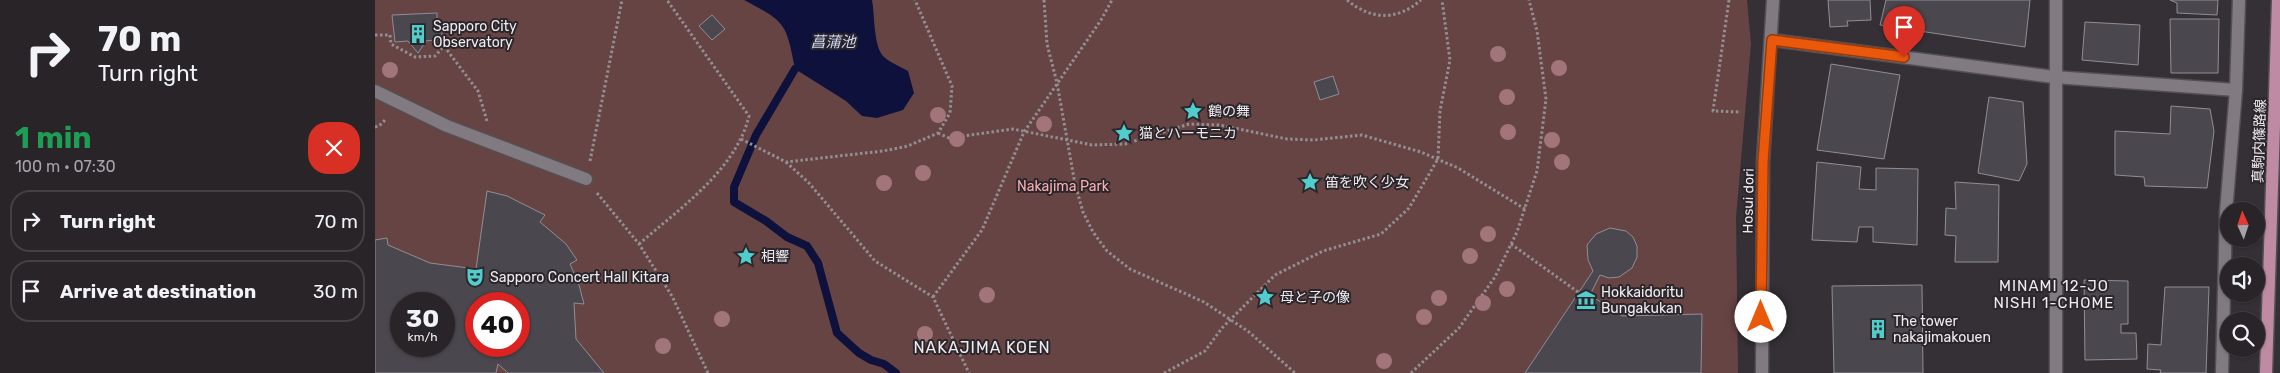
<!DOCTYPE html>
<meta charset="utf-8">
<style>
:root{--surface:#282428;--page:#302c30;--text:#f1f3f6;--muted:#a5a4a8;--line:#444145}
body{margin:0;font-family:Rubik,"Noto Sans JP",sans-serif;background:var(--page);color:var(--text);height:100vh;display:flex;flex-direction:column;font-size:19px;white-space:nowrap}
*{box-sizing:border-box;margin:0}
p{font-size:16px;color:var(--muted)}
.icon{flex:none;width:28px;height:28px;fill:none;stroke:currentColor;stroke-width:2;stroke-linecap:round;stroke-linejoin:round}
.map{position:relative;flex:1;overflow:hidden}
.side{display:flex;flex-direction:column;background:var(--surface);width:375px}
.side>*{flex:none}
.hud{background:#282428;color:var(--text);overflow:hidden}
.needle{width:32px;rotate:357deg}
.tools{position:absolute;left:1845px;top:202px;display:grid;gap:10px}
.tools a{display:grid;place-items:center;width:45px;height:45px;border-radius:50%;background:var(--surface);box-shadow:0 1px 4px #0004,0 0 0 1px var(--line);font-size:25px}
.speed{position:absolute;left:15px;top:292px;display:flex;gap:10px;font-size:25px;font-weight:700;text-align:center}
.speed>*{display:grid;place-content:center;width:65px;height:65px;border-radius:50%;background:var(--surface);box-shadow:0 1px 4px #0004,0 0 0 1px var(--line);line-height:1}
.speed small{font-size:12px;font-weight:400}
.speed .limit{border:8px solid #d22;background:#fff;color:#111}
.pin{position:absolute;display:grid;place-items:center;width:42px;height:42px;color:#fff;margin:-51px -21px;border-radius:50% 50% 50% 0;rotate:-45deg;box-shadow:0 0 5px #0007}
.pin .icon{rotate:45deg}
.me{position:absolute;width:55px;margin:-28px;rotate:0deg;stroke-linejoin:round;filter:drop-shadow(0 0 4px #0008)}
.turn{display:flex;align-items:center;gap:18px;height:105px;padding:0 15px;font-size:22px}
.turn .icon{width:65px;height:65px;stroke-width:2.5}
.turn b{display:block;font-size:35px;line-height:42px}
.round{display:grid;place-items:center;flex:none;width:52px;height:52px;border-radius:20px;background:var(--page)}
.head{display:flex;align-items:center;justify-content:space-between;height:85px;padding:0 15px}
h1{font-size:30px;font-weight:700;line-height:38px;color:#1e9e55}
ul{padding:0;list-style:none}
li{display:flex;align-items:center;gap:15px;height:62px;margin:0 10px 8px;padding:0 5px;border:2px solid var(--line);border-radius:20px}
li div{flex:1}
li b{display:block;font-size:19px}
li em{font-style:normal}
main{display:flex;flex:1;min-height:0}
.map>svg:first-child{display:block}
.green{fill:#674444;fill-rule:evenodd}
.water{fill:#0e113c}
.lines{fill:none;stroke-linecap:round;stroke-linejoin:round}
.stream{stroke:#0e113c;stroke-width:8}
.building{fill:#4a484e;stroke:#908e95;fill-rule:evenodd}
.minor-casing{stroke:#534f53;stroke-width:15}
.major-casing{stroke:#534f53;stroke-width:15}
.path{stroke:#928e92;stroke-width:3;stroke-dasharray:2.5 2.5;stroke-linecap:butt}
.minor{stroke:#817b81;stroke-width:12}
.major{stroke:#bf8aa3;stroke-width:12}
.tree{fill:#a17579}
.route-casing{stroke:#983908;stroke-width:12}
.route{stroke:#ea580c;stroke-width:9}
.labels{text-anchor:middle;stroke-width:4;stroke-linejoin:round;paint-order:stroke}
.poi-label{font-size:14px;fill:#eeeaee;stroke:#2b262b;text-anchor:start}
.street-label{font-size:14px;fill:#eeeaee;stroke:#2b262b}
.park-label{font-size:14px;fill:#faaeb0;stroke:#2b262b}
.water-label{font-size:15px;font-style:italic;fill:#ced7f6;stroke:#2b262b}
.neighbourhood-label{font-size:15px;letter-spacing:1px;fill:#eeeaee;stroke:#2b262b}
.quarter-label{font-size:16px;letter-spacing:1px;fill:#eeeaee;stroke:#2b262b}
</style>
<main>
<section class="side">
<div class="hud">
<div class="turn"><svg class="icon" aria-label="right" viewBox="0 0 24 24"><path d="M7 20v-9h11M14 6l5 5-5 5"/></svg><div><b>70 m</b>Turn right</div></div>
</div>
<div class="head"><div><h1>1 min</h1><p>100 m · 07:30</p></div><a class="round" style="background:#d93025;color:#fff"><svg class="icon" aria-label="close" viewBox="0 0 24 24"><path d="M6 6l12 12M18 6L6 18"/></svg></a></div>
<ul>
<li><svg class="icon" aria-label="right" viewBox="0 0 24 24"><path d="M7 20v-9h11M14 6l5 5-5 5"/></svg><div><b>Turn right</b></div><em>70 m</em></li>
<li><svg class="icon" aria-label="arrive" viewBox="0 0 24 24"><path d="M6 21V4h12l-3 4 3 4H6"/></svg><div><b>Arrive at destination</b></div><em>30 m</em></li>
</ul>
</section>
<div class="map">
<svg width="1905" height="373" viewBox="0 0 1905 373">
<rect width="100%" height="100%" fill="#353035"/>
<path class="green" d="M0 0H1372L1376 44 1361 217 1363 373H0ZM26 304H69V346H26ZM101 304H144V346H101Z"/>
<path class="water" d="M369 0H497C500 15 498 46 509 57 516 63 526 67 533 71L539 93 528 110 502 118 487 116 471 101 420 69C411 22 410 22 369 0Z"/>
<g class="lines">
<path class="stream" d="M420 69 381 135 359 187V202L391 221 412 237 432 246 443 263 462 333 484 353 496 360 509 364 521 373"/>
</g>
<g class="building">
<path d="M1453 0H1495L1496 20 1472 21 1473 26 1455 27Z"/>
<path d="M1511 0H1655L1650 47 1505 25Z"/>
<path d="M1795 0H1843L1842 15 1802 13V3Z"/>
<path d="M62 13V25H67V39L51 41 43 53 33 41 20 42 17 15Z"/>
<path d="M337 15 350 29 337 40 324 26Z"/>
<path d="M1795 19H1844L1843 73H1796Z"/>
<path d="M1710 22 1765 25 1763 65 1707 60Z"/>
<path d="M1456 64 1525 75 1509 159 1442 150Z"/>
<path d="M958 76 964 94 945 100 939 82Z"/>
<path d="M1614 97 1648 102 1652 164 1644 181 1603 173Z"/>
<path d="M1796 106 1835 109 1839 131 1832 188 1770 186 1769 177 1740 175V131L1795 134Z"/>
<path d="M1442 162 1486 167 1484 189 1501 190V168L1543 169 1542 245 1498 242V227H1484L1482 242 1437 240Z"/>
<path d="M1580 182 1624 185 1623 262H1580L1581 236 1570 235 1571 208 1581 209Z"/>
<path d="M112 191 132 196 170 215 165 222 191 244 202 260 195 264 204 285 209 304 199 303 201 339 229 373H133L123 364 121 373H0V240L12 238 13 245 55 263 101 269ZM26 304H69V346H26ZM101 304H144V346H101Z"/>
<path d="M1235 228 1251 231 1258 237 1262 246V257L1257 268 1244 277 1234 278 1225 275 1215 295 1247 316 1327 314 1326 373H1150L1218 271 1213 260 1212 245 1221 234Z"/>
<path d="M1709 280 1753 281V324H1746V333H1761L1762 359 1710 360Z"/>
<path d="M1547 285 1548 373H1459L1457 286Z"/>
<path d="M1790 287H1834L1831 373H1785L1786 370 1772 369 1773 344 1786 345Z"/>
</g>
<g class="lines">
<g class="minor-casing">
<g id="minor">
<path d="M1397 40 1679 77 1861 90"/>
<path d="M0 91 72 126 211 179"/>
<path d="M1387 373 1388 162 1398 0"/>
<path d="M1681 373V0"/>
<path d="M1847 373 1851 212 1861 90 1864 0"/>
</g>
</g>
<g class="major-casing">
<path id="major" d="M1891 373 1903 0"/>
</g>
<g class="path">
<path d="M669 0 672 44 682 83 700 184 708 212 718 232 732 251 755 269 829 302 874 332 920 373"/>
<path d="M972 0C996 20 1022 21 1046 0"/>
<path d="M1354 0 1338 111 1366 112"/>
<path d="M0 35H15L16 44 40 57 60 56 69 46 103 91 112 121"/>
<path d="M0 127 4 126 11 119"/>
<path d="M563 133 574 138 638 129 717 145 750 144 814 124 844 125 912 139 939 140 987 135 1046 152 1083 168 1150 209"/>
<path d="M366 139 411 162 508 151 533 146 563 133 575 113 577 86 540 0"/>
<path d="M215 161 247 0"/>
<path d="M411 162 434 183 500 261 558 297 594 373"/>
<path d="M222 193 264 244 297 296 333 373"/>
<path d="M264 244C304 209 361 170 374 116L292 0"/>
<path d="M1136 244 1203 292"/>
<path d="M558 297 607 230 649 132 726 20 737 0"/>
<path d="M789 373 830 351 847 328 900 275 948 251 1006 234 1034 208 1063 159 1065 111 1075 60 1067 0"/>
<path d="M1036 373 1084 328 1120 277 1142 232 1162 171 1171 99 1162 31 1154 0"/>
</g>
<use href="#minor" class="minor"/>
<use href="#major" class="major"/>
</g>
<g class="tree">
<circle cx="1123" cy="54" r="8"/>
<circle cx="1184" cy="68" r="8"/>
<circle cx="15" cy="70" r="8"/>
<circle cx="1132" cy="97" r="8"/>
<circle cx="563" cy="115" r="8"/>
<circle cx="669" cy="124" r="8"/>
<circle cx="1133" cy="132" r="8"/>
<circle cx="582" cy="139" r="8"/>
<circle cx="1177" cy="140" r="8"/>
<circle cx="1187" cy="162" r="8"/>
<circle cx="548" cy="173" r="8"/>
<circle cx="509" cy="183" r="8"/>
<circle cx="1113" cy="234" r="8"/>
<circle cx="1095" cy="256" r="8"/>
<circle cx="1132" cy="289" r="8"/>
<circle cx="612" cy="295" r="8"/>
<circle cx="1064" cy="298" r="8"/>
<circle cx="1108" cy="303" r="8"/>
<circle cx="1049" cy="317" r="8"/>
<circle cx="347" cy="319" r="8"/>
<circle cx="550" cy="334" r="8"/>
<circle cx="288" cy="346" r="8"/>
<circle cx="1009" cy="361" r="8"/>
</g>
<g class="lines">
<g class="route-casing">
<path id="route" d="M1386 317 1388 162 1397 40 1529 57"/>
</g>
<use href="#route" class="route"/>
</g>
<defs>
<g id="building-bare" transform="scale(1.5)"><path d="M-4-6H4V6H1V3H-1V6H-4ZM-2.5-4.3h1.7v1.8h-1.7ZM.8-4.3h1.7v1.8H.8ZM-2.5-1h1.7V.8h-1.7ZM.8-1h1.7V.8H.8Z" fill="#52cdcd" stroke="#2b262b" stroke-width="2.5" paint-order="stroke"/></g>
<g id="sight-bare" transform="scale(1.5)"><path d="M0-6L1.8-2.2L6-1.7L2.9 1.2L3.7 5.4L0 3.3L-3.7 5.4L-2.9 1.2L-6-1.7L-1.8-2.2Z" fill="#52cdcd" stroke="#2b262b" stroke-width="2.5" paint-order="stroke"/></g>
<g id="theatre-bare" transform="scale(1.5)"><path d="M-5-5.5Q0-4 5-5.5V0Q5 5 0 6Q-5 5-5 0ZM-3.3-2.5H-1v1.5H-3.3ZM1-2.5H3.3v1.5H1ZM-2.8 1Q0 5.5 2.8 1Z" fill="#52cdcd" stroke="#2b262b" stroke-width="2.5" paint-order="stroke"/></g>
<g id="museum-bare" transform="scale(1.5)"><path d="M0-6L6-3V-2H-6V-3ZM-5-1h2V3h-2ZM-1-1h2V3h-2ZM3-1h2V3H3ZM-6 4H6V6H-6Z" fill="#52cdcd" stroke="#2b262b" stroke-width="2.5" paint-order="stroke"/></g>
</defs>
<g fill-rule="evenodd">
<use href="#building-bare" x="43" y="34"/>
<use href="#sight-bare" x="818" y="111"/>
<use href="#sight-bare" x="749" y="133"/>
<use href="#sight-bare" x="935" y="182"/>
<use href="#sight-bare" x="371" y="256"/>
<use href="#theatre-bare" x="100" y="277"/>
<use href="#sight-bare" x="890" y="297"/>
<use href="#museum-bare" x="1211" y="300"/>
<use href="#building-bare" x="1503" y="329"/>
</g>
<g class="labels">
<g class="poi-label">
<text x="58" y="31">Sapporo City<tspan x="58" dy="16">Observatory</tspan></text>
<text x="833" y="116">鶴の舞</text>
<text x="764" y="138">猫とハーモニカ</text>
<text x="950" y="187">笛を吹く少女</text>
<text x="386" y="261">相響</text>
<text x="115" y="282">Sapporo Concert Hall Kitara</text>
<text x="1226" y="297">Hokkaidoritu<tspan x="1226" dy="16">Bungakukan</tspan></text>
<text x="905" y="302">母と子の像</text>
<text x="1518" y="326">The tower<tspan x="1518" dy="16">nakajimakouen</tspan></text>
</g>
<g class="street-label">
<text transform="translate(1884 141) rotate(-88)" y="5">真駒内篠路線</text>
<text transform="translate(1373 201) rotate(-89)" y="5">Hosui dori</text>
</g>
<g class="park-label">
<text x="688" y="191">Nakajima Park</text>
</g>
<g class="water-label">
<text x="458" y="47">菖蒲池</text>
</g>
<g class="neighbourhood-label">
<text x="1679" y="291">MINAMI 12-JO<tspan x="1679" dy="17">NISHI 1-CHOME</tspan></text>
</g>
<g class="quarter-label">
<text x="607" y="353">NAKAJIMA KOEN</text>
</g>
</g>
</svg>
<div class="tools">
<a><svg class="needle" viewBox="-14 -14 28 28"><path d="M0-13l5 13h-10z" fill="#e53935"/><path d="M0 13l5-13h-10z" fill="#a5a4a8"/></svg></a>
<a><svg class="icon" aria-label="sound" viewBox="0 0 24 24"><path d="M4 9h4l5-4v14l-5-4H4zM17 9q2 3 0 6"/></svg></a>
<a><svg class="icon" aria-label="search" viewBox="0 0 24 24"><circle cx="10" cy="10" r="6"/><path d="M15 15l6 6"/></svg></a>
</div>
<div class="speed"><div>30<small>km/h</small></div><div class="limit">40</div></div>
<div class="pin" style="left:1529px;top:57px;background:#d93025"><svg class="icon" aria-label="arrive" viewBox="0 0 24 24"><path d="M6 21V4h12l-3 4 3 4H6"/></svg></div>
<svg class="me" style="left:1386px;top:317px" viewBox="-20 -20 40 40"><circle r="19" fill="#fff"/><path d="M0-13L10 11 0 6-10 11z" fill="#ea580c"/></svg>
</div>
</main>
